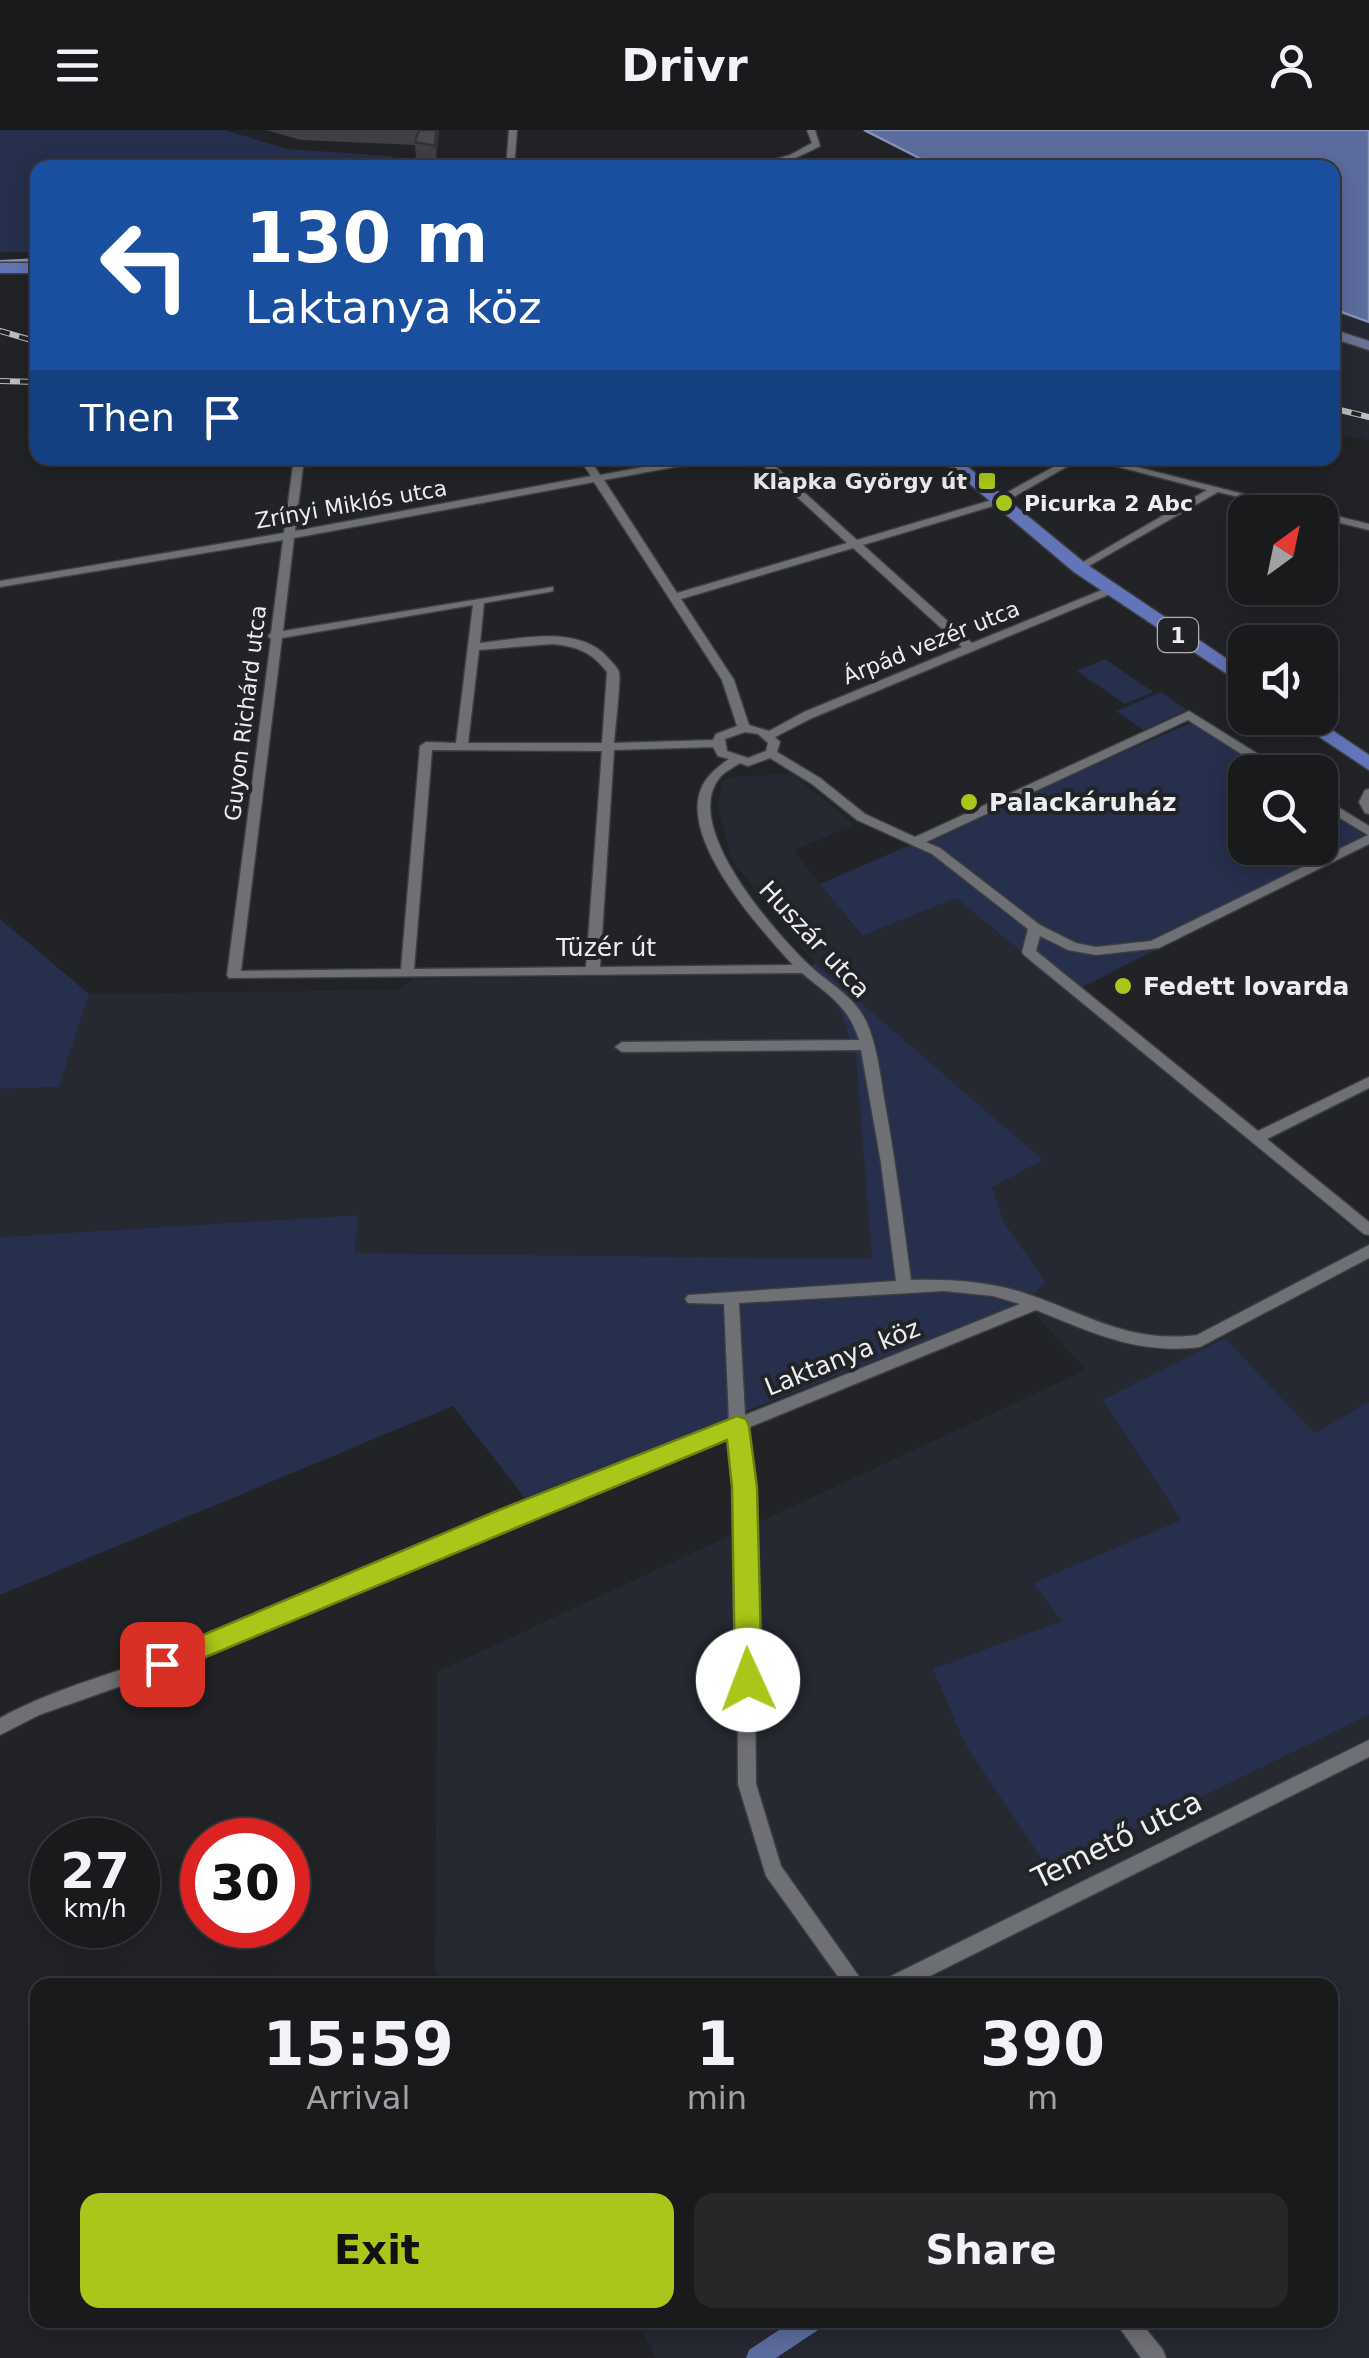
<!DOCTYPE html>
<meta charset="utf-8">
<style>
:root{--surface:#191a1c;--page:#262729;--text:#f1f3f6;--muted:#9fa1a3;--line:#37383b;--accent:#a9c71a}
body{margin:0;font-family:"DejaVu Sans",sans-serif;background:var(--page);color:var(--text);height:100vh;display:flex;flex-direction:column;font-size:38px;white-space:nowrap}
*{box-sizing:border-box;margin:0}
p{font-size:32px;color:var(--muted)}
.icon{flex:none;width:55px;height:55px;fill:none;stroke:currentColor;stroke-width:2;stroke-linecap:round;stroke-linejoin:round}
.map{position:relative;flex:1;overflow:hidden}
.panel{position:absolute;left:30px;top:1848px;width:1308px;height:350px;display:flex;flex-direction:column;background:var(--surface);border-radius:20px;box-shadow:0 5px 25px #0003,0 0 0 2px var(--line)}
.panel>*{flex:none}
.guide{position:absolute;left:30px;top:30px;width:1310px;height:305px;border-radius:20px;box-shadow:0 5px 25px #0003,0 0 0 2px var(--line);background:#1a4fa0;color:#fff;overflow:hidden}
.needle{width:65px;rotate:33deg}
.fabs{position:absolute;left:1228px;top:365px;display:grid;gap:20px}
.fabs a{display:grid;place-items:center;width:110px;height:110px;border-radius:20px;background:var(--surface);box-shadow:0 5px 25px #0003,0 0 0 2px var(--line);font-size:50px}
.speed{position:absolute;left:30px;top:1688px;display:flex;gap:20px;font-size:50px;font-weight:700;text-align:center}
.speed>*{display:grid;place-content:center;width:130px;height:130px;border-radius:50%;background:var(--surface);box-shadow:0 5px 25px #0003,0 0 0 2px var(--line);line-height:1}
.speed small{font-size:25px;font-weight:400}
.speed .limit{border:15px solid #d22;background:#fff;color:#111}
.pin{position:absolute;display:grid;place-items:center;width:85px;height:85px;color:#fff;margin:-42px;border-radius:20px;box-shadow:0 5px 15px #0006}
.me{position:absolute;width:110px;margin:-55px;rotate:358deg;stroke-linejoin:round;filter:drop-shadow(0 0 8px #0008)}
.turn{display:flex;align-items:center;gap:35px;height:210px;padding:0 50px;font-size:45px}
.turn .icon{width:130px;height:130px;stroke-width:2.5}
.turn b{display:block;font-size:70px;line-height:85px}
.then{display:flex;align-items:center;height:95px;padding:0 50px;background:#0003;gap:20px;font-size:38px}
.eta{display:flex;justify-content:space-evenly;align-items:center;height:170px;text-align:center}
.eta b{font-size:60px;font-weight:700;line-height:70px}
.primary-button{display:flex;gap:20px;margin-top:auto;padding:20px 50px}
.primary-button a{flex:1;height:115px;border-radius:20px;background:var(--accent);color:#111;font-size:40px;font-weight:700;line-height:115px;text-align:center}
.primary-button a+a{background:var(--page);color:var(--text)}
header{display:flex;justify-content:space-between;align-items:center;height:130px;padding:0 50px;background:var(--surface);font-size:45px;font-weight:700}
.map>svg:first-child{display:block}
.built{fill:#262932}
.green{fill:#262f4c}
.water{fill:#5c6c9e;stroke:#8793b7;stroke-width:2.5}
.lines{fill:none;stroke-linecap:round;stroke-linejoin:round}
.stream{stroke:#8793b7;stroke-width:4}
.canal{fill:#5c6c9e;fill-rule:evenodd}
.street-casing{stroke:#3c3e40;stroke-width:3}
.secondary-casing{stroke:#3c3e40;stroke-width:3}
.primary-casing{stroke:#3c3e40;stroke-width:3}
.street{fill:#6f7075;fill-rule:evenodd}
.secondary{fill:#697296;fill-rule:evenodd}
.primary{fill:#6474b8;fill-rule:evenodd}
.rail-casing{stroke:#bcbec1;stroke-width:6}
.rail{stroke:#212326;stroke-width:4;stroke-dasharray:10;stroke-linecap:butt}
.wall{fill:#3e4043}
.shaded-wall{fill:#323437}
.building{fill:#484a4e;stroke:#323437;stroke-width:2.5}
.route{fill:#a9c71a;stroke:#6e8111;stroke-width:2.5}
.poi-dot{fill:#a9c71a;stroke:#212326;stroke-width:4}
.labels{text-anchor:middle;stroke-width:8;stroke-linejoin:round;paint-order:stroke}
.far-poi-label{font-size:22px;font-weight:bold;fill:#ecedf0;stroke:#212326;text-anchor:end}
.far-street-label{font-size:22px;fill:#ecedf0;stroke:#212326}
.shield{fill:#212326;stroke:#afb0b3;stroke-width:2.5}
.shield-label{font-size:22px;font-weight:bold;fill:#ecedf0}
.poi-label{font-size:25px;font-weight:bold;fill:#ecedf0;stroke:#212326;text-anchor:start}
.street-label{font-size:25px;fill:#ecedf0;stroke:#212326}
.near-street-label{font-size:30px;fill:#ecedf0;stroke:#212326}
</style>
<header><svg class="icon" aria-label="menu" viewBox="0 0 24 24"><path d="M4 6h16M4 12h16M4 18h16"/></svg>Drivr<svg class="icon" aria-label="person" viewBox="0 0 24 24"><circle cx="12" cy="8" r="4"/><path d="M4 21q1-7 8-7t8 7"/></svg></header>
<div class="map">
<svg width="1369" height="2228" viewBox="0 0 1369 2228">
<rect width="100%" height="100%" fill="#212326"/>
<g class="built">
<path d="M1333 179 1369 192V310L1333 304Z"/>
<path d="M792 644 855 695 793 720 861 806 956 768 1369 1112V1272L1314 1303 1104 1270 1181 1390 1034 1454 1063 1491 1050 1741 1369 1585V2228H656L636 2190H1330V1855H441L435 1842 437 1542 1086 1240 1024 1172 1046 1151 1004 1092 992 1056 1042 1030 815 833 731 729 718 677 722 653 730 647Z"/>
<path d="M795 843 835 866 856 928 873 1129 355 1123 357 1085 0 1107V959L59 957 89 864 399 860 413 849Z"/>
</g>
<g class="green">
<path d="M0 0H225L287 19 392 26 399 34 414 37 38 38 37 122H0Z"/>
<path d="M1105 529 1153 562 1125 574 1077 541Z"/>
<path d="M1161 562 1187 580 1143 600 1116 581Z"/>
<path d="M1193 592 1270 642H1245V718H1320V675L1369 708V711L1071 863 956 768 862 806 820 754Z"/>
<path d="M0 789 89 864 59 957 0 959Z"/>
<path d="M815 833 1043 1030 992 1057 1004 1092 1046 1152 1024 1172 525 1368 453 1276 0 1465V1107L358 1085 355 1123 872 1129 856 928 835 866 795 843Z"/>
<path d="M1225 1208 1314 1303 1369 1272V1585L1050 1741 965 1614 933 1539 1062 1491 1033 1453 1181 1390 1103 1270Z"/>
</g>
<path class="water" d="M864 0H1369V192L1333 179 1332 38 937 37Z"/>
<g class="lines">
<path class="stream" d="M0 132 38 130"/>
<path class="canal" d="M794 2190H824L821 2198 776 2228H746L749 2220Z"/>
<g class="street-casing">
<g id="street">
<path d="M509 0H517L514 38H506Z"/>
<path d="M807 0H815L820 16C796 29 773 38 746 38L790 25 812 13Z"/>
<path d="M294 328H304L295 401 591 346 579 328H589L600 345 693 328H712L707 331 604 350 677 463 847 413 755 328H766L857 410 995 369 1070 328H1082L1003 373 863 415 972 513 1107 458H1115V462L812 588 775 607 780 612 777 622 820 648 865 684 915 707 1189 581 1282 639 1284 642H1270L1188 590 926 712 940 718 1040 795 1076 813 1096 817 1151 811 1368 705 1320 676V666L1369 696V714L1159 818 1096 825 1068 820 1040 806 1036 821 1258 1001 1369 947V958L1267 1009 1369 1092V1105L1364 1104 1024 825 1022 822 1028 799 932 724 857 690 812 654 770 628 748 636 740 633C734 637 726 641 721 646 678 694 775 802 808 834 830 855 854 865 867 893 877 917 880 943 884 968 895 1028 903 1089 911 1150 948 1149 983 1151 1018 1161 1083 1181 1125 1214 1197 1205L1369 1115V1128L1200 1217C1138 1225 1093 1203 1036 1180L745 1299 753 1357 756 1654 781 1736 865 1855H844L766 1746 738 1654 737 1357 730 1305 514 1393 169 1539 39 1585 0 1605V1588C60 1555 129 1540 192 1514 371 1439 549 1364 729 1292L724 1174 688 1173 685 1169 688 1165 896 1151 881 1033 861 920 622 922 615 917 622 912 859 910C848 875 829 866 802 843L229 848 227 845 271 509 268 506 271 503 283 410 0 457V451L284 403ZM594 352 722 550 737 596 716 604 713 610 614 613C615 600 621 550 619 542 617 537 613 533 609 529 580 494 519 509 480 513L484 473 549 462 553 461V457L283 501 294 408ZM853 418 962 517 804 582 769 601 749 595 734 550 681 469ZM473 475 456 613 426 612 420 616 401 839 241 841 282 508ZM552 514C576 516 592 522 607 542L602 613H468L479 520ZM745 602 758 604 768 613 766 621 748 628 727 621 725 609ZM713 617 718 626 729 629C713 640 700 652 698 671 692 723 760 799 793 835L600 837 614 620ZM432 620 602 621 586 837 414 839ZM944 1161 993 1166 1020 1174 745 1285 739 1173Z"/>
<path d="M1085 328H1101L1315 382H1299L1218 362 1080 441 1074 438 1076 436 1207 360Z"/>
<path d="M1317 382H1320L1369 394V400L1320 388V382Z"/>
<path d="M1369 659V684L1365 683 1359 672 1365 660Z"/>
<path d="M1369 1610V1627L912 1855H882L885 1849Z"/>
<path d="M1114 2190H1139L1163 2220 1166 2228H1141Z"/>
</g>
</g>
<g class="secondary-casing">
<path id="secondary" d="M1332 199 1369 211V220L1332 208Z"/>
</g>
<g class="primary-casing">
<g id="primary">
<rect x="0" y="133" width="38" height="10"/>
<path d="M939 328H957L1086 434 1245 541V556L1074 442Z"/>
<path d="M1291 588H1314L1369 625V640Z"/>
</g>
</g>
<use href="#street" class="street"/>
<use href="#secondary" class="secondary"/>
<use href="#primary" class="primary"/>
<g class="rail-casing">
<g id="rail">
<path d="M0 201 38 212"/>
<path d="M0 251 38 252"/>
<path d="M1332 278 1369 287"/>
</g>
</g>
<use href="#rail" class="rail"/>
</g>
<path class="wall" d="M266 0H439L436 32 416 29 415 15 301 10Z"/>
<path class="shaded-wall" d="M436 0H439L436 32 435 16Z"/>
<path class="building" d="M419 0H436L435 16 415 12Z"/>
<path class="route" d="M737 1286 746 1289 749 1296 757 1357 762 1550 758 1558 748 1561 739 1558 735 1550 732 1357 727 1310 172 1541 162 1545 153 1541 149 1534 153 1526 499 1380Z"/>
<g class="poi-dot">
<rect x="977" y="341" width="20" height="20" rx="5"/>
<circle cx="1004" cy="373" r="10"/>
<circle cx="969" cy="672" r="10"/>
<circle cx="1123" cy="856" r="10"/>
</g>
<g class="labels">
<g class="far-poi-label">
<text x="967" y="359">Klapka György út</text>
<text x="1024" y="381" text-anchor="start">Picurka 2 Abc</text>
</g>
<g class="far-street-label">
<text transform="translate(351 374) rotate(-10)" y="8">Zrínyi Miklós utca</text>
<text transform="translate(931 512) rotate(-22)" y="8">Árpád vezér utca</text>
<text transform="translate(245 583) rotate(-83)" y="8">Guyon Richárd utca</text>
</g>
<rect class="shield" x="1158" y="488" width="40" height="34" rx="8"/>
<g class="shield-label">
<text x="1178" y="513">1</text>
</g>
<g class="poi-label">
<text x="989" y="681">Palackáruház</text>
<text x="1143" y="865">Fedett lovarda</text>
</g>
<g class="street-label">
<text transform="translate(815 809) rotate(47)" y="9">Huszár utca</text>
<text x="606" y="826">Tüzér út</text>
<text transform="translate(842 1227) rotate(-22)" y="9">Laktanya köz</text>
</g>
<g class="near-street-label">
<text transform="translate(1117 1710) rotate(-26)" y="10">Temető utca</text>
</g>
</g>
</svg>
<div class="fabs">
<a><svg class="needle" viewBox="-14 -14 28 28"><path d="M0-13l5 13h-10z" fill="#e53935"/><path d="M0 13l5-13h-10z" fill="#9fa1a3"/></svg></a>
<a><svg class="icon" aria-label="sound" viewBox="0 0 24 24"><path d="M4 9h4l5-4v14l-5-4H4zM17 9q2 3 0 6"/></svg></a>
<a><svg class="icon" aria-label="search" viewBox="0 0 24 24"><circle cx="10" cy="10" r="6"/><path d="M15 15l6 6"/></svg></a>
</div>
<div class="speed"><div>27<small>km/h</small></div><div class="limit">30</div></div>
<div class="pin" style="left:162px;top:1534px;background:#d93025"><svg class="icon" aria-label="arrive" viewBox="0 0 24 24"><path d="M6 21V4h12l-3 4 3 4H6"/></svg></div>
<svg class="me" style="left:748px;top:1550px" viewBox="-20 -20 40 40"><circle r="19" fill="#fff"/><path d="M0-13L10 11 0 6-10 11z" fill="#a9c71a"/></svg>
<div class="guide">
<div class="turn"><svg class="icon" aria-label="left" viewBox="0 0 24 24"><path d="M17 20v-9H6M10 6l-5 5 5 5"/></svg><div><b>130 m</b>Laktanya köz</div></div>
<div class="then">Then<svg class="icon" aria-label="arrive" viewBox="0 0 24 24"><path d="M6 21V4h12l-3 4 3 4H6"/></svg></div>
</div>
<section class="panel">
<div class="eta">
<div><b>15:59</b><p>Arrival</p></div>
<div><b>1</b><p>min</p></div>
<div><b>390</b><p>m</p></div>
</div>
<div class="primary-button"><a>Exit</a><a>Share</a></div>
</section>
</div>
